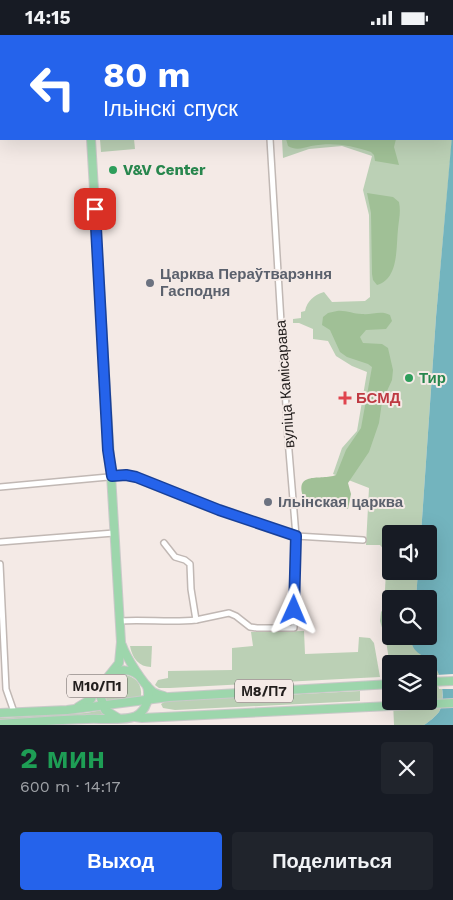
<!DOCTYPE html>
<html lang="ru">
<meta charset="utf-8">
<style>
:root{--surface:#171b24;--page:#20242c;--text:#f1f3f6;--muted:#9ea1a6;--accent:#2563eb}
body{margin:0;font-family:"Work Sans",sans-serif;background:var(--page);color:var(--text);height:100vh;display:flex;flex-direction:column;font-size:19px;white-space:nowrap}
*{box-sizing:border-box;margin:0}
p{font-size:16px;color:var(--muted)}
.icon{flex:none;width:28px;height:28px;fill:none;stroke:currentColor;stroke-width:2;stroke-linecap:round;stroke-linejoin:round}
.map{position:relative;height:690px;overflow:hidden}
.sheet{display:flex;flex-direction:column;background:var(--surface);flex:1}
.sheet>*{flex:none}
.banner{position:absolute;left:0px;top:0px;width:454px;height:105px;box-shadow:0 5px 20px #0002;background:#2563eb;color:#fff;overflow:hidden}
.buttons{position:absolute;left:382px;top:490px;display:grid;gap:10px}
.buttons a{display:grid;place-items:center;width:55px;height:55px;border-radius:5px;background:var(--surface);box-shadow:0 5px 20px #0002;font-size:25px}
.pin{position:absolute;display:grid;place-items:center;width:42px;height:42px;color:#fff;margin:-21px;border-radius:10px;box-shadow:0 2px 8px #0006}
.me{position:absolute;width:55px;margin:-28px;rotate:1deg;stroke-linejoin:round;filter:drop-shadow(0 0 4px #0008)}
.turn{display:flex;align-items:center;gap:18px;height:105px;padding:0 20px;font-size:22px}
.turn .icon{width:65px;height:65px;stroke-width:2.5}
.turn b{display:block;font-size:35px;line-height:42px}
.round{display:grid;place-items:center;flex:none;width:52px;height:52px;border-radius:5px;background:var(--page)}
.head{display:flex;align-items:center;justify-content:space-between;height:85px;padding:0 20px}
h1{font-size:30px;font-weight:700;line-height:38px;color:#1e9e55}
.primary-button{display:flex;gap:10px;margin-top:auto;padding:10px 20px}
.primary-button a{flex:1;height:58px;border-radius:5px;background:var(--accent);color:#fff;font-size:20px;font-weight:700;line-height:58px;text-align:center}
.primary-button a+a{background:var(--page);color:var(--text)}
.status{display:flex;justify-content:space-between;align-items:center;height:35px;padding:0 25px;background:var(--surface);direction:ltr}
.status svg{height:14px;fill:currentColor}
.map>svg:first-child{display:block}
.green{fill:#bbd0b5}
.forest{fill:#a0c096}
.water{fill:#73b4be}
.pier{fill:#f4eae6}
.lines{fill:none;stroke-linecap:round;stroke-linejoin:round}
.street-casing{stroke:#c1b8b4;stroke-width:8}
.primary-casing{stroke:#cac9c9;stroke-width:10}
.street{stroke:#fff;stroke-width:5}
.primary{stroke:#9dd6ac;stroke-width:8}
.route-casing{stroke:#184099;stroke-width:12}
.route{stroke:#2563eb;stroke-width:9}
.leisure-dot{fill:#2e9e5b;stroke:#f4eae6;stroke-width:2}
.worship-dot{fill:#6b7280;stroke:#f4eae6;stroke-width:2}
.health-dot{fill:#e0444e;stroke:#f4eae6;stroke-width:2}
.labels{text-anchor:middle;stroke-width:4;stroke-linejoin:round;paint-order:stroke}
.shield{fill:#f4eae6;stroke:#615b59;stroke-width:1}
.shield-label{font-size:14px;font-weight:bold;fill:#221e1d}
.leisure-label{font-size:15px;font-weight:bold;fill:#27864d;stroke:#f4eae6;text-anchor:start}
.worship-label{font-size:15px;font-weight:bold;fill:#5b616d;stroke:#f4eae6;text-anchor:start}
.street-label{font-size:15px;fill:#221e1d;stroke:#f4eae6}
.health-label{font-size:15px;font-weight:bold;fill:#be3a42;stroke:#f4eae6;text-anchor:start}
</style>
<div class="status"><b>14:15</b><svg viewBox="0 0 49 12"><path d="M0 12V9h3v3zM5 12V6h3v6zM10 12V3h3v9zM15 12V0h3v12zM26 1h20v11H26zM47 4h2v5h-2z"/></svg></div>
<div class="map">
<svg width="453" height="690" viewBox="0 0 453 690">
<rect width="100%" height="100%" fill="#f4eae6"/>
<g class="green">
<path d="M95 0H453V95L452 1Z"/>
<path d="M100 104H134L135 114 101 117Z"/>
<path d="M282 104H452L436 282 421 499H391V536H418L416 564H391V601H411C411 616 427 621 435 631 442 641 445 665 439 677 436 681 429 687 424 690H394L393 666H429V629H391V637L386 606 380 586 381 577 384 573 387 518 380 510H366L369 453 333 439 342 413 357 396 367 337 352 331 336 321 328 306 313 304V294L299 288H293V284L301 283V277L305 276C307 266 314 260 324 257L332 267 365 266 370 262 369 180 363 155 372 121 342 111 309 114 283 123Z"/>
<path d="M304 596 305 619 358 617 359 602 370 603 374 608 380 642 170 653H159L155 650 158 645 168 643V636L232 635V613L253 611 251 597Z"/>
<path d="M130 611H152L151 632C139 632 132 623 130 611Z"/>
<path d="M126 640C137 643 142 650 141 661L107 667C102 652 111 641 126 640Z"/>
<path d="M360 656V666L175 675 163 673 161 669 166 666Z"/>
<path d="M102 675 107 680 0 685V683L86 678Z"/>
</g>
<g class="forest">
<path d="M284 0H400V1H285Z"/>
<path d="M286 104H396L394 112 399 130 375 126 374 120 371 117C350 110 333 107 311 111 303 113 296 116 288 111Z"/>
<path d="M367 158 393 162 399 167C401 177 399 184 398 194 396 212 399 244 377 250L373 245 372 239 371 178Z"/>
<path d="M337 276C346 275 353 279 362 279 372 280 381 275 390 280L392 286 386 294 366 295 360 302 363 308 382 309 388 313 393 335 392 345 382 367 379 388 369 417 348 448 351 459 348 474 324 469 314 470 304 464C293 435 321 446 336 440L346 415 361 393 372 332 368 329 347 322 340 317 330 295 322 290 323 282 328 278Z"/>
</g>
<path class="water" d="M453 89V690H424C429 687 436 681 439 677 446 665 442 641 434 630 425 618 411 621 411 601H429V564H416L418 536H429V499H421L436 282Z"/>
<path class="pier" d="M453 639V654H439L436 640Z"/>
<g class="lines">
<g class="street-casing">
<g id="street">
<path d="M0 67H1"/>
<path d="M0 452 130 440 219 475 296 501 363 505"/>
<path d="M0 507 114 498"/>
<path d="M164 508 175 522 185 525 190 529 191 554 196 585 229 578 236 581 250 592 257 593H294L296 501 288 404 270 104"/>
<path d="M0 529 6 654 14 677"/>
<path d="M119 586C145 584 171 588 196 585"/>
</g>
</g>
<g class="primary-casing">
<g id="primary">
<path d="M88 0V1"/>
<path d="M91 104 121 607 119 628 103 648 100 660 105 675 118 683"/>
<path d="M122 610C126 622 143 649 153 657 156 659 160 660 164 661"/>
<path d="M112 639C120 634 130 634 138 640"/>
<path d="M429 647 453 646"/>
<path d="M78 672 91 664 98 647"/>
<path d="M0 678 67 675 169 662 391 649"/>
<path d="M135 682 142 683 453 668"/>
<path d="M0 689C28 687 57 685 86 684 98 683 126 686 136 681 147 675 150 662 147 651"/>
</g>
</g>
<use href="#street" class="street"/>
<use href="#primary" class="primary"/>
</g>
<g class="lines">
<g class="route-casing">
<path id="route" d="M95 174 108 415 112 441 126 440 136 442 219 475 296 501 294 575"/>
</g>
<use href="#route" class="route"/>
</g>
<g class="leisure-dot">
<circle cx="113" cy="135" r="5"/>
<circle cx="409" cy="343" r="5"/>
</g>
<g class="worship-dot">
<circle cx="150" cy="248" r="5"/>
<circle cx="268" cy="467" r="5"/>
</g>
<path class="health-dot" d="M342.5 355.5h5v5h5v5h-5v5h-5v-5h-5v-5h5z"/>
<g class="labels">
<g class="shield">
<rect x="67" y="639.5" width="60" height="23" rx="4"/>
<rect x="235" y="644.5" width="58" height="23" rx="4"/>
</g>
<g class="shield-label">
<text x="97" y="656">М10/П1</text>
<text x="264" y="661">М8/П7</text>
</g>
<g class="leisure-label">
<text x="123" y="140">V&amp;V Center</text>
<text x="419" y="348">Тир</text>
</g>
<g class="worship-label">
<text x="160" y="244">Царква Пераўтварэння<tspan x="160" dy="17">Гасподня</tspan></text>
<text x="278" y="472">Ільінская царква</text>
</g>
<g class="street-label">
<text transform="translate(285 349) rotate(-94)" y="5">вуліца Камісарава</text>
</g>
<g class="health-label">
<text x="356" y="368">БСМД</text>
</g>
</g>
</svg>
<div class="buttons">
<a><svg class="icon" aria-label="sound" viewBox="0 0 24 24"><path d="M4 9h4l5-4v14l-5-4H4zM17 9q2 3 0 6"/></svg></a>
<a><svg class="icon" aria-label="search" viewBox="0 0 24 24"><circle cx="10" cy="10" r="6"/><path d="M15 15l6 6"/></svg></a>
<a><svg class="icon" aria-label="layers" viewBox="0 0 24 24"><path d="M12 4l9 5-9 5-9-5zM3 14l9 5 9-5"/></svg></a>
</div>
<div class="pin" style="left:95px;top:174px;background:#d93025"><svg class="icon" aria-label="arrive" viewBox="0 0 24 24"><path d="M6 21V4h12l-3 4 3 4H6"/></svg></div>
<svg class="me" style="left:294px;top:575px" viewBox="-20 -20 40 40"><path d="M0-17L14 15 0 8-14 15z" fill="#2563eb" stroke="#fff" stroke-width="4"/></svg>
<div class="banner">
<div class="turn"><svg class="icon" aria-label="left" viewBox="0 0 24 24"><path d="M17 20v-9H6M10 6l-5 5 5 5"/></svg><div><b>80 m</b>Ільінскі спуск</div></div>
</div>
</div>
<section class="sheet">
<div class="head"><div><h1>2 мин</h1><p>600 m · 14:17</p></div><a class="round"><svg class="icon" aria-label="close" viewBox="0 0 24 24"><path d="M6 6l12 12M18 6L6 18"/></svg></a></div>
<div class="primary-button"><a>Выход</a><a>Поделиться</a></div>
</section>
